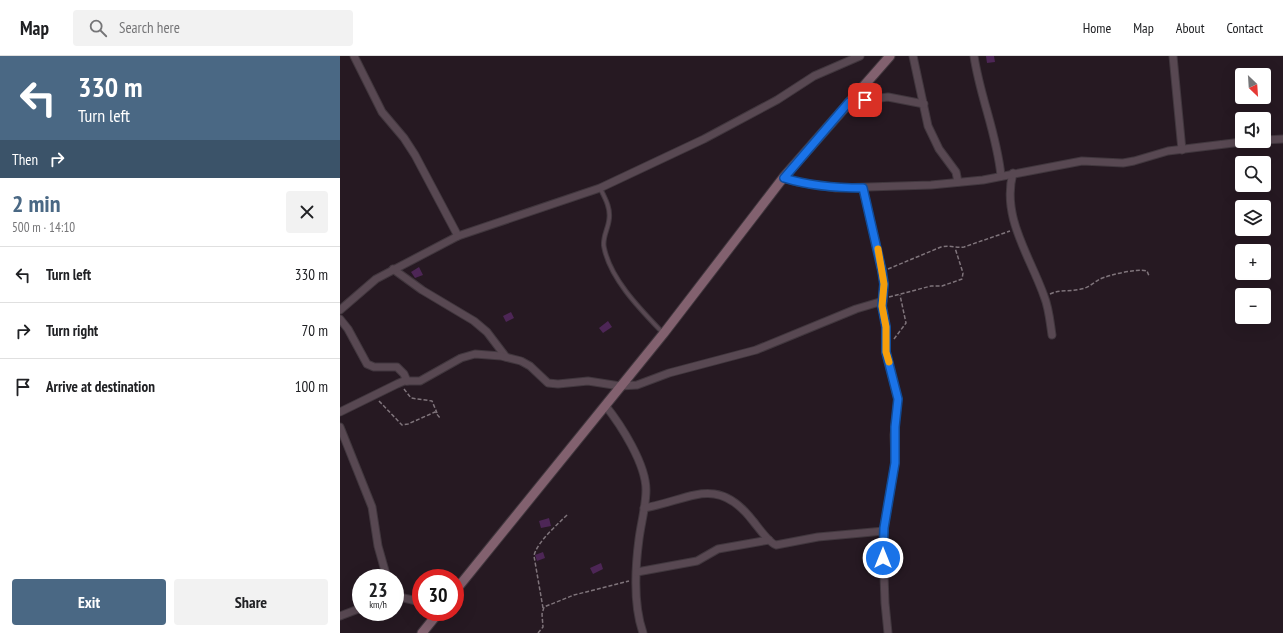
<!DOCTYPE html>
<meta charset="utf-8">
<style>
:root{--surface:#fff;--page:#f2f2f2;--text:#202124;--muted:#757577;--line:#e0e0e0;--accent:#4a6884}
body{margin:0;font-family:"PT Sans Narrow",sans-serif;background:var(--page);color:var(--text);height:100vh;display:flex;flex-direction:column;font-size:15px;white-space:nowrap}
*{box-sizing:border-box;margin:0}
p{font-size:13px;color:var(--muted)}
.icon{flex:none;width:22px;height:22px;fill:none;stroke:currentColor;stroke-width:2;stroke-linecap:round;stroke-linejoin:round}
.map{position:relative;flex:1;overflow:hidden}
.panel{display:flex;flex-direction:column;background:var(--surface);width:340px}
.panel>*{flex:none}
.top-card{background:#4a6884;color:#fff;overflow:hidden}
.needle{width:26px;rotate:155deg}
.tools{position:absolute;left:895px;top:12px;display:grid;gap:8px}
.tools a{display:grid;place-items:center;width:36px;height:36px;border-radius:4px;background:var(--surface);box-shadow:0 4px 16px #0002;font-size:20px}
.speed{position:absolute;left:12px;top:513px;display:flex;gap:8px;font-size:20px;font-weight:700;text-align:center}
.speed>*{display:grid;place-content:center;width:52px;height:52px;border-radius:50%;background:var(--surface);box-shadow:0 4px 16px #0002;line-height:1}
.speed small{font-size:10px;font-weight:400}
.speed .limit{border:6px solid #d22;background:#fff;color:#111}
.pin{position:absolute;display:grid;place-items:center;width:34px;height:34px;color:#fff;margin:-17px;border-radius:8px;box-shadow:0 2px 6px #0006}
.me{position:absolute;width:44px;margin:-22px;rotate:0deg;stroke-linejoin:round;filter:drop-shadow(0 0 3px #0008)}
.turn{display:flex;align-items:center;gap:14px;height:84px;padding:0 12px;font-size:18px}
.turn .icon{width:52px;height:52px;stroke-width:2.5}
.turn b{display:block;font-size:28px;line-height:34px}
.then{display:flex;align-items:center;height:38px;padding:0 12px;background:#0003;gap:8px;font-size:15px}
.round{display:grid;place-items:center;flex:none;width:42px;height:42px;border-radius:4px;background:var(--page)}
.headline{display:flex;align-items:center;justify-content:space-between;height:68px;padding:0 12px}
h1{font-size:24px;font-weight:700;line-height:30px;color:var(--accent)}
.action{display:flex;gap:8px;margin-top:auto;padding:8px 12px}
.action a{flex:1;height:46px;border-radius:4px;background:var(--accent);color:#fff;font-size:16px;font-weight:700;line-height:46px;text-align:center}
.action a+a{background:var(--page);color:var(--text)}
ul{padding:0;list-style:none}
li{display:flex;align-items:center;gap:12px;height:56px;padding:0 12px;border-top:1px solid var(--line)}
li div{flex:1}
li b{display:block;font-size:15px}
li em{font-style:normal}
header{display:flex;align-items:center;gap:24px;box-sizing:border-box;height:56px;padding:0 20px;background:var(--surface);border-bottom:1px solid var(--line)}
header strong{font-size:19px}
nav{display:flex;gap:22px;margin-inline-start:auto;font-size:14px}
.search{width:280px;height:36px;background:var(--page);display:flex;align-items:center;gap:10px;box-sizing:border-box;padding:0 14px;border-radius:4px;color:var(--muted);font-size:15px}
main{display:flex;flex:1;min-height:0}
.map>svg:first-child{display:block}
.building{fill:#4d2656}
.lines{fill:none;stroke-linecap:round;stroke-linejoin:round}
.lane-casing{stroke:#41373e;stroke-width:5.5}
.street-casing{stroke:#41373e;stroke-width:9}
.secondary-casing{stroke:#41373e;stroke-width:11}
.path{stroke:#7f747b;stroke-width:1.5;stroke-dasharray:4 2;stroke-linecap:butt}
.lane{stroke:#584852;stroke-width:3.5}
.street{stroke:#584852;stroke-width:7}
.secondary{stroke:#82616f;stroke-width:9}
.route-casing{stroke:#114b97;stroke-width:10}
.route{stroke:#1a73e8;stroke-width:7}
.slow{stroke:#f59e0b;stroke-width:7}
</style>
<header>
<strong>Map</strong>
<div class="search"><svg class="icon" aria-label="search" viewBox="0 0 24 24"><circle cx="10" cy="10" r="6"/><path d="M15 15l6 6"/></svg>Search here</div>
<nav><a>Home</a><a>Map</a><a>About</a><a>Contact</a></nav>
</header>
<main>
<section class="panel">
<div class="top-card">
<div class="turn"><svg class="icon" aria-label="left" viewBox="0 0 24 24"><path d="M17 20v-9H6M10 6l-5 5 5 5"/></svg><div><b>330 m</b>Turn left</div></div>
<div class="then">Then<svg class="icon" aria-label="right" viewBox="0 0 24 24"><path d="M7 20v-9h11M14 6l5 5-5 5"/></svg></div>
</div>
<div class="headline"><div><h1>2 min</h1><p>500 m · 14:10</p></div><a class="round"><svg class="icon" aria-label="close" viewBox="0 0 24 24"><path d="M6 6l12 12M18 6L6 18"/></svg></a></div>
<ul>
<li><svg class="icon" aria-label="left" viewBox="0 0 24 24"><path d="M17 20v-9H6M10 6l-5 5 5 5"/></svg><div><b>Turn left</b></div><em>330 m</em></li>
<li><svg class="icon" aria-label="right" viewBox="0 0 24 24"><path d="M7 20v-9h11M14 6l5 5-5 5"/></svg><div><b>Turn right</b></div><em>70 m</em></li>
<li><svg class="icon" aria-label="arrive" viewBox="0 0 24 24"><path d="M6 21V4h12l-3 4 3 4H6"/></svg><div><b>Arrive at destination</b></div><em>100 m</em></li>
</ul>
<div class="action"><a>Exit</a><a>Share</a></div>
</section>
<div class="map">
<svg width="943" height="577" viewBox="0 0 943 577">
<rect width="100%" height="100%" fill="#261922"/>
<g class="building">
<path d="M646 0H654L655 6 647 7Z"/>
<path d="M79 211 83 219 75 222 71 216Z"/>
<path d="M171 256 174 262 166 266 163 260Z"/>
<path d="M268 265 272 271 263 277 259 272Z"/>
<path d="M209 462 211 470 201 472 199 465Z"/>
<path d="M203 496 205 502 197 505 195 499Z"/>
<path d="M261 507 263 513 253 518 250 512Z"/>
</g>
<g class="lines">
<g class="lane-casing">
<path id="lane" d="M260 132C265 142 271 152 269 164 268 173 262 182 264 191 270 223 301 254 323 277"/>
</g>
<g class="street-casing">
<g id="street">
<path d="M14 0 42 56 64 82 75 99 118 180"/>
<path d="M573 0 588 70 599 93 616 116 618 126"/>
<path d="M634 0C640 41 657 78 661 120"/>
<path d="M833 0 842 94"/>
<path d="M509 46 548 41 584 48"/>
<path d="M924 84 943 83"/>
<path d="M673 117C661 161 690 200 704 240 709 252 710 266 712 279"/>
<path d="M443 122 457 126 496 132 591 129 643 124 742 105 783 107 794 105 828 95 910 85"/>
<path d="M523 132 542 215 544 228 542 250 546 271V297L558 343 554 379 555 407 544 472 543 491 545 547 548 577"/>
<path d="M53 213 82 234 134 265 147 276 166 301"/>
<path d="M0 254 36 223 118 180 260 132 364 83 437 44 474 20 520 0"/>
<path d="M0 263 8 273 27 308 34 311H57L64 318 67 325"/>
<path d="M265 349C281 369 306 408 306 434 306 450 301 467 299 483 295 513 293 548 303 577"/>
<path d="M0 356 57 328 64 325H80L121 302 135 298 161 300 181 305 190 310 208 327 218 328 248 325 280 330 297 329 329 317 416 294 516 253 543 245"/>
<path d="M0 371 32 451 38 490 47 522"/>
<path d="M304 452C350 444 377 418 413 465 418 471 429 487 436 489L478 481 544 475"/>
<path d="M297 516 357 505 378 493 429 484"/>
<path d="M55 540 81 546"/>
<path d="M0 560 21 552"/>
</g>
</g>
<g class="secondary-casing">
<g id="secondary">
<path d="M115 535 324 277 443 122 550 0"/>
<path d="M82 577 99 556"/>
</g>
</g>
<g class="path">
<path d="M548 213 601 191C610 189 616 192 624 191L670 175"/>
<path d="M710 238C720 233 730 236 741 233 749 232 754 226 760 223 769 219 798 212 807 215L809 220"/>
<path d="M549 241 591 230H602L622 223 623 217 615 192"/>
<path d="M554 283 566 267 560 239"/>
<path d="M64 333 71 342 92 345 97 357"/>
<path d="M39 345 62 369 68 368 95 356 101 363"/>
<path d="M203 552 194 500C196 487 218 468 228 458"/>
<path d="M198 577 203 571 202 558 204 551 234 539 289 525"/>
</g>
<use href="#lane" class="lane"/>
<use href="#street" class="street"/>
<use href="#secondary" class="secondary"/>
</g>
<g class="lines">
<g class="route-casing">
<path id="route" d="M525 44 509 46 444 122C470 130 496 132 523 132L542 215 544 228 542 250 546 271V296L558 343 555 371V407L544 472 543 502"/>
</g>
<use href="#route" class="route"/>
<path class="slow" d="M538 193 544 228 542 250 546 271V296L549 306"/>
</g>
</svg>
<div class="tools">
<a><svg class="needle" viewBox="-14 -14 28 28"><path d="M0-13l5 13h-10z" fill="#e53935"/><path d="M0 13l5-13h-10z" fill="#757577"/></svg></a>
<a><svg class="icon" aria-label="sound" viewBox="0 0 24 24"><path d="M4 9h4l5-4v14l-5-4H4zM17 9q2 3 0 6"/></svg></a>
<a><svg class="icon" aria-label="search" viewBox="0 0 24 24"><circle cx="10" cy="10" r="6"/><path d="M15 15l6 6"/></svg></a>
<a><svg class="icon" aria-label="layers" viewBox="0 0 24 24"><path d="M12 4l9 5-9 5-9-5zM3 14l9 5 9-5"/></svg></a>
<a>+</a>
<a>−</a>
</div>
<div class="speed"><div>23<small>km/h</small></div><div class="limit">30</div></div>
<div class="pin" style="left:525px;top:44px;background:#d93025"><svg class="icon" aria-label="arrive" viewBox="0 0 24 24"><path d="M6 21V4h12l-3 4 3 4H6"/></svg></div>
<svg class="me" style="left:543px;top:502px" viewBox="-20 -20 40 40"><circle r="17" fill="#1a73e8" stroke="#fff" stroke-width="3"/><path d="M0-11L8 9 0 5-8 9z" fill="#fff"/></svg>
</div>
</main>
